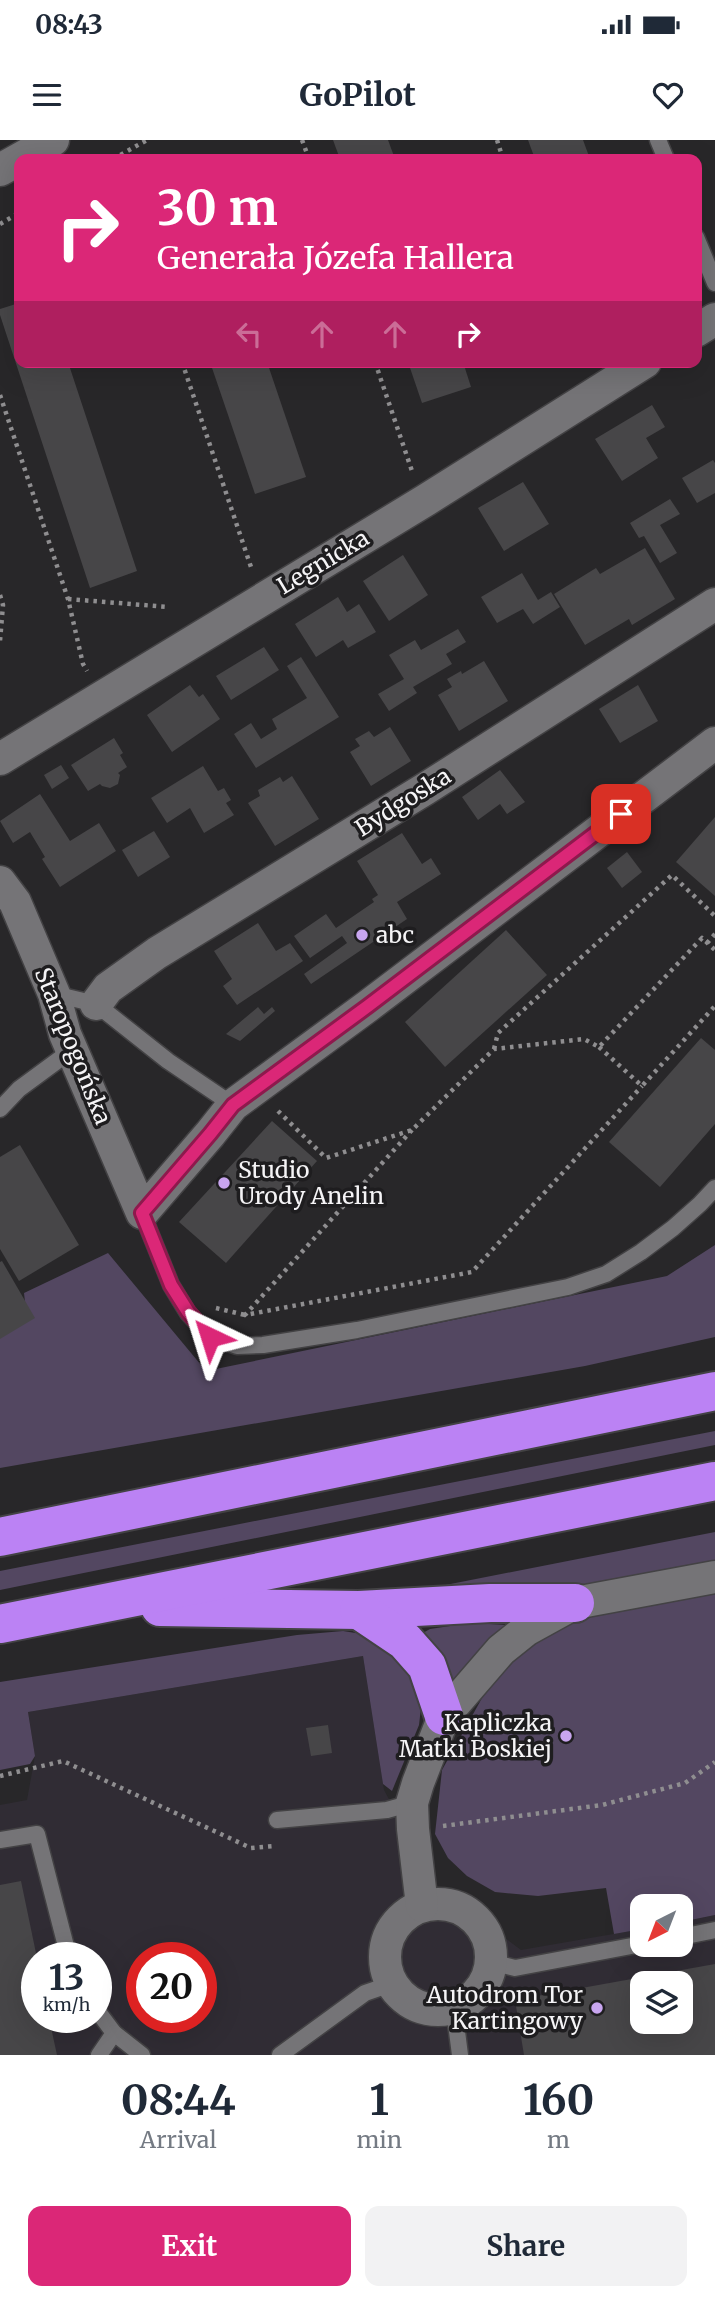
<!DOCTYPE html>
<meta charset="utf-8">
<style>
:root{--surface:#fff;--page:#f2f2f3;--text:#1f2937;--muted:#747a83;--accent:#db2777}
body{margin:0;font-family:Merriweather,serif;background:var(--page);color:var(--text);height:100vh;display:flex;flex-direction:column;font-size:26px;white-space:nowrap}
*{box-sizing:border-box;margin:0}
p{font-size:23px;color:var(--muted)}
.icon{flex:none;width:38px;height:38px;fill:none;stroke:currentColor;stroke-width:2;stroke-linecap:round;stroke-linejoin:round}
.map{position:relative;height:1915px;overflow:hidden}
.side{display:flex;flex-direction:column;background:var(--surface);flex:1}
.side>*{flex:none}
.top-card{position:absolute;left:14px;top:14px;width:688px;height:214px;border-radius:14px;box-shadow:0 7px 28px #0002;background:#db2777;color:#fff;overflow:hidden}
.needle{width:46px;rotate:222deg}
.tools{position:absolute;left:630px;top:1754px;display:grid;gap:14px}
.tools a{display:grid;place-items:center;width:63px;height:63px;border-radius:14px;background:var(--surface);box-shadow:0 7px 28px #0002;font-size:35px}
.speed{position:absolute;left:21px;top:1802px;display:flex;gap:14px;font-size:35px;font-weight:700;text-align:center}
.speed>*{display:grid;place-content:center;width:91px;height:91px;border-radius:50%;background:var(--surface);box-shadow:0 7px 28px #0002;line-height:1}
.speed small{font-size:18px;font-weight:400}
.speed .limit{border:10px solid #d22;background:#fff;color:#111}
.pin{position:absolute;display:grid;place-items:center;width:60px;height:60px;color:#fff;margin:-30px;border-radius:14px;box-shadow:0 4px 10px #0006}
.me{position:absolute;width:77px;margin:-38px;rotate:319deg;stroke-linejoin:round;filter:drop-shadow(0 0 5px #0008)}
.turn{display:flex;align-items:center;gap:24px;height:147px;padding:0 28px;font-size:32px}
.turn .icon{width:91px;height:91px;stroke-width:2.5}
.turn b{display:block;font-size:49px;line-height:60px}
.lanes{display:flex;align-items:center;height:66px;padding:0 28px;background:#0003;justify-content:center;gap:35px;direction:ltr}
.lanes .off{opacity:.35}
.eta{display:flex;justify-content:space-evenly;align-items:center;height:119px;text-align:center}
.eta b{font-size:42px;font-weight:700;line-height:49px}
.action{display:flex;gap:14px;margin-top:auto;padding:14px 28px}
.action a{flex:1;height:80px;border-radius:14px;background:var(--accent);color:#fff;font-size:28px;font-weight:700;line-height:80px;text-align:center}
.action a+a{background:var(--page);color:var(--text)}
.status{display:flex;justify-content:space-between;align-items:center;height:49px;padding:0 35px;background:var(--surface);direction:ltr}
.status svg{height:19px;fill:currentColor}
header{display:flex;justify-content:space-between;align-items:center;height:91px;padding:0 28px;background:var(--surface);font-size:32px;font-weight:700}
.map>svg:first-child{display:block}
.built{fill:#302c34;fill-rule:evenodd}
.green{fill:#534761}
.building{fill:#474648;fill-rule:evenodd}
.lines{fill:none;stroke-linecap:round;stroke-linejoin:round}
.lane-casing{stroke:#434244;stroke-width:19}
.street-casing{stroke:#434244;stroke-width:35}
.highway-casing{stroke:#434244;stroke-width:42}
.path{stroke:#8f8e90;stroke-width:4.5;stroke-dasharray:3.5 5;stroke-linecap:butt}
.lane{stroke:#757477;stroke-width:16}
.street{stroke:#757477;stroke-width:32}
.highway{stroke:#bb82f4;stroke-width:38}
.route-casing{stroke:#8e194d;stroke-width:18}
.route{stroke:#db2777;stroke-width:12}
.poi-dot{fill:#c8a5ef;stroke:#1e1d1f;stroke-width:2.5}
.labels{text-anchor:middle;stroke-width:7;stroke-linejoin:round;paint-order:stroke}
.street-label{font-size:23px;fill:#f5f4f6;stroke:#1e1d1f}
.poi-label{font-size:23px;fill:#f5f4f6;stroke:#1e1d1f;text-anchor:start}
</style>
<div class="status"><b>08:43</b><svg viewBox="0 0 49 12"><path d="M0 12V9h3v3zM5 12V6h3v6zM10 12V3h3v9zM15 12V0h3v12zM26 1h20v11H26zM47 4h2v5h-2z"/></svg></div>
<header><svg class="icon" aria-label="menu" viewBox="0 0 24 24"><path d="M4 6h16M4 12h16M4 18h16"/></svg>GoPilot<svg class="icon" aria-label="heart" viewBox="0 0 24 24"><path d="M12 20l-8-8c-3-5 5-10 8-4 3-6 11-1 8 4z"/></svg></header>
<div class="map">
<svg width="715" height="1915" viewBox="0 0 715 1915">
<rect width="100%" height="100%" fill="#282729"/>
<path class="built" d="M363 1516 384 1650 434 1744 521 1810 642 1789V1804H681V1782L715 1775V1915H0V1665L27 1660 35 1616 28 1572ZM37 1818H96V1878H37ZM142 1818H201V1878H142ZM642 1843H681V1881H642Z"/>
<g class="green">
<path d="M715 1105V1197L585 1226 0 1328V1192L27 1180 24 1153 108 1113 206 1231 667 1136Z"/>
<path d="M715 1291V1305L0 1450V1431Z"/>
<path d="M715 1392V1421L581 1446 410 1452Z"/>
<path d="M715 1452V1775L681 1782V1766H642V1789L614 1794 606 1748 538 1756 495 1752 467 1736 448 1718 435 1694 442 1630 487 1549 520 1509 573 1478Z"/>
<path d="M470 1483 507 1485 450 1548 421 1494 430 1489Z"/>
<path d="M343 1491 368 1495 410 1530 422 1559 419 1585 392 1651 383 1644 363 1516 28 1572 35 1616 30 1624 0 1630V1542L297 1495Z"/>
</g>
<g class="building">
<path d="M333 0H388L395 19H340Z"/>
<path d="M528 0H583L590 19H535Z"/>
<path d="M19 163V222H68L137 431 90 448 0 175V169Z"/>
<path d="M210 222H267L306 337 255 354Z"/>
<path d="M408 222H463L471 247 422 263Z"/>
<path d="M652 265 665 287 646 298 658 318 622 341 595 299Z"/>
<path d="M713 320 715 323V353L697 363 682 338Z"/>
<path d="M523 342 549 384 504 411 478 368Z"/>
<path d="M670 359 680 374 660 385 677 413 660 423 644 396 639 398 630 383Z"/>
<path d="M645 408 675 459 632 485 629 479 585 505 554 454 596 428 600 434Z"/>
<path d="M403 415 428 455 389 481 363 441Z"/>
<path d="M522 433 538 460 551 452 560 467 533 484 523 469 497 483 481 457Z"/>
<path d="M338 457 347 472 359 464 376 492 348 508 343 500 316 517 295 484Z"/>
<path d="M458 489 466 502 446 514 452 524 413 547 417 553 389 571 378 554 404 539 389 515 415 500 421 510Z"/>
<path d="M264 507 279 530 231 560 216 536Z"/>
<path d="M301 517 339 577 256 628 234 594 251 583 261 599 277 589 272 579 307 558 287 526Z"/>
<path d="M484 521 508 561 459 591 438 555 452 547 447 539 461 531 462 534Z"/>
<path d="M190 545 199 557 203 554 220 579 172 612 147 575Z"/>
<path d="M638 545 658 581 620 603 599 569Z"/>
<path d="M390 587 411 621 371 646 350 612 360 606 355 599 369 591 374 597Z"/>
<path d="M114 598 123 613 120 615 127 627 118 633 120 635 118 644 110 648 102 646 100 644 88 651 71 625Z"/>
<path d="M61 625 69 638 52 649 44 635Z"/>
<path d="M203 626 218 651 224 648 231 660 226 663 234 675 204 693 190 668 167 683 151 658Z"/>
<path d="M500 630 525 662 507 674 500 664 478 680 462 657Z"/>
<path d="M292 636 319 679 275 706 248 663 260 656 258 650 280 637 283 642Z"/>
<path d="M40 654 70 701 99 683 116 711 60 747 42 719 45 717 30 692 13 703 0 681Z"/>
<path d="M715 677V756L676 722Z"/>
<path d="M154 691 170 717 138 737 122 710Z"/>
<path d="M402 693 422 724 431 718 441 734 397 762 407 779 311 844 304 834 347 803 342 796 310 818 294 796 326 774 336 788 374 762 372 759 378 755 357 721Z"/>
<path d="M627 712 642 732 622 748 607 728Z"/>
<path d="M258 783 276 811 290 803 303 821 237 865 223 846 232 839 214 811Z"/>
<path d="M506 790 547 835 445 927 405 882Z"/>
<path d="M258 867 264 874 272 867 275 871 240 901 226 894Z"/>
<path d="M701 898 715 910V984L660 1047 609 1002Z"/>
<path d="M272 981 317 1021 226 1123 179 1082Z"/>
<path d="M20 1005 79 1105 19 1141 0 1109V1017Z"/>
<path d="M2 1121 35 1178 0 1199V1122Z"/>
<path d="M328 1585 332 1613 311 1616 306 1588Z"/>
<path d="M21 1741 37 1818V1878H49L57 1915H0V1745Z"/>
<path d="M715 1824V1915H524L515 1860ZM642 1843H681V1881H642Z"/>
</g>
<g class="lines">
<g class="lane-casing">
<g id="lane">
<path d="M658 0 666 19"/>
<path d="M696 97 715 143"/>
<path d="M54 854 96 864 168 921 233 965"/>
<path d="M0 969 19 949 72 910"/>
<path d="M142 1073 171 1145 188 1173 210 1197 237 1206 263 1205 357 1190 568 1147 606 1134 641 1112 673 1088 700 1064 715 1048"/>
<path d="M277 1680 387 1670 412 1663"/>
<path d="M0 1700 37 1694 69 1818"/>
<path d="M681 1797 715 1790"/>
<path d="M491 1822 515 1828 642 1804"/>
<path d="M454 1868 460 1915"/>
<path d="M96 1869 114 1893 142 1915"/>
<path d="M99 1915 114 1893"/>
<path d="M280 1915 365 1853 391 1844"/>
</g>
</g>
<g class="street-casing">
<g id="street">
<path d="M0 30 53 0"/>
<path d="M696 191 715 179"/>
<path d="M0 619 426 360 645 222"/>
<path d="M0 742 15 762 54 854 65 894 142 1073 210 994 233 965 368 866 715 603"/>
<path d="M96 864 108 848 157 813 425 649 715 464"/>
<circle cx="438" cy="1817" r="53"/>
<path d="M422 1766 413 1689 412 1663 418 1643 444 1576 501 1510 526 1490 575 1463 715 1437"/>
</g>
</g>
<g class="highway-casing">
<g id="highway">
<path d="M0 1397 715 1251"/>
<path d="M160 1467 359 1470 490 1463H575"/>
<path d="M359 1470 405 1501 427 1526 444 1576"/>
<path d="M0 1484 715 1341"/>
</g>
</g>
<g class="path">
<path d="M302 0 309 19"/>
<path d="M497 0 503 19"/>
<path d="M113 19 147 0"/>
<path d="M0 84 19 73"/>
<path d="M182 222 252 430"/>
<path d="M375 222 413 334"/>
<path d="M0 255 68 459 83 524 87 531"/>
<path d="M0 455 3 465 0 501"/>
<path d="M68 459 168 467"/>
<path d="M707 803 715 794"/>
<path d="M599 907 642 946 715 866"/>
<path d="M494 909 498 893 672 735 715 776"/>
<path d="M278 971 326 1018 412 990 494 909 584 899 599 907 702 798 715 810"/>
<path d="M412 990 245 1175 472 1132 642 946"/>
<path d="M216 1168 245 1175"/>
<path d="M0 1636 63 1621 251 1708 275 1706"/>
<path d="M443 1686 602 1665 685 1643 715 1622"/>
</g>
<use href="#lane" class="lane"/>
<use href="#street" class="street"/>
<use href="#highway" class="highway"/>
</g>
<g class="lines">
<g class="route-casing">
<path id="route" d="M210 1197 188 1172 171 1145 142 1073 210 994 233 965 368 866 621 674"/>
</g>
<use href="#route" class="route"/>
</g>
<g class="poi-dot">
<circle cx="362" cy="795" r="7"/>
<circle cx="224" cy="1043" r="7"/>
<circle cx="566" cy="1596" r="7"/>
<circle cx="597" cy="1868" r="7"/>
</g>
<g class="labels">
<g class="street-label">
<text transform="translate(323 422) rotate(-31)" y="8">Legnicka</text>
<text transform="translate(403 662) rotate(-32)" y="8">Bydgoska</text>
<text transform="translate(73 906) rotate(68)" y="8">Staropogońska</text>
</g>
<g class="poi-label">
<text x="376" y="803">abc</text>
<text x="238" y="1038">Studio<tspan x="238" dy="26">Urody Anelin</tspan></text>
<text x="552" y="1591" text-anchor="end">Kapliczka<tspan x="552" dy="26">Matki Boskiej</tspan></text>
<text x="583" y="1863" text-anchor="end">Autodrom Tor<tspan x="583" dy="26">Kartingowy</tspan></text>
</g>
</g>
</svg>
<div class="tools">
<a><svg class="needle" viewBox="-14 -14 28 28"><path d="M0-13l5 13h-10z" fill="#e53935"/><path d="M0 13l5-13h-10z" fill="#747a83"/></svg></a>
<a><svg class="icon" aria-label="layers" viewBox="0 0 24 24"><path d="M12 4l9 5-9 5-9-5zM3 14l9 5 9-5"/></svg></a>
</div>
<div class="speed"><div>13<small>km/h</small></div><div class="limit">20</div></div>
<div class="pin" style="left:621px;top:674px;background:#d93025"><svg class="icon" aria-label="arrive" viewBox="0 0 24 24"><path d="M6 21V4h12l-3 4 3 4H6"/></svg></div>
<svg class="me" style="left:210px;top:1197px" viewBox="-20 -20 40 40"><path d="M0-17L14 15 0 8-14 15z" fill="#db2777" stroke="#fff" stroke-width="4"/></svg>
<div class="top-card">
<div class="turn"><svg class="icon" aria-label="right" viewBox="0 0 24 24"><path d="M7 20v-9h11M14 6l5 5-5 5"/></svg><div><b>30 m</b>Generała Józefa Hallera</div></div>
<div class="lanes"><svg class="icon off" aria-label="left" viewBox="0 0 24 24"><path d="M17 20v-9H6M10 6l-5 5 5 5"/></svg><svg class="icon off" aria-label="ahead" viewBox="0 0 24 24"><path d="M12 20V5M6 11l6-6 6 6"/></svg><svg class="icon off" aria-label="ahead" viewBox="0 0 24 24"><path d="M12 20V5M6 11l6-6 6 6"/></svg><svg class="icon" aria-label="right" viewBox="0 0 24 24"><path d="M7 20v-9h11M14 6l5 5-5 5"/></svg></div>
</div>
</div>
<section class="side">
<div class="eta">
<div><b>08:44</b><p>Arrival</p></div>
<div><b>1</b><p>min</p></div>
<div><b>160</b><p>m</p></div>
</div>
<div class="action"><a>Exit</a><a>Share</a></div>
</section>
